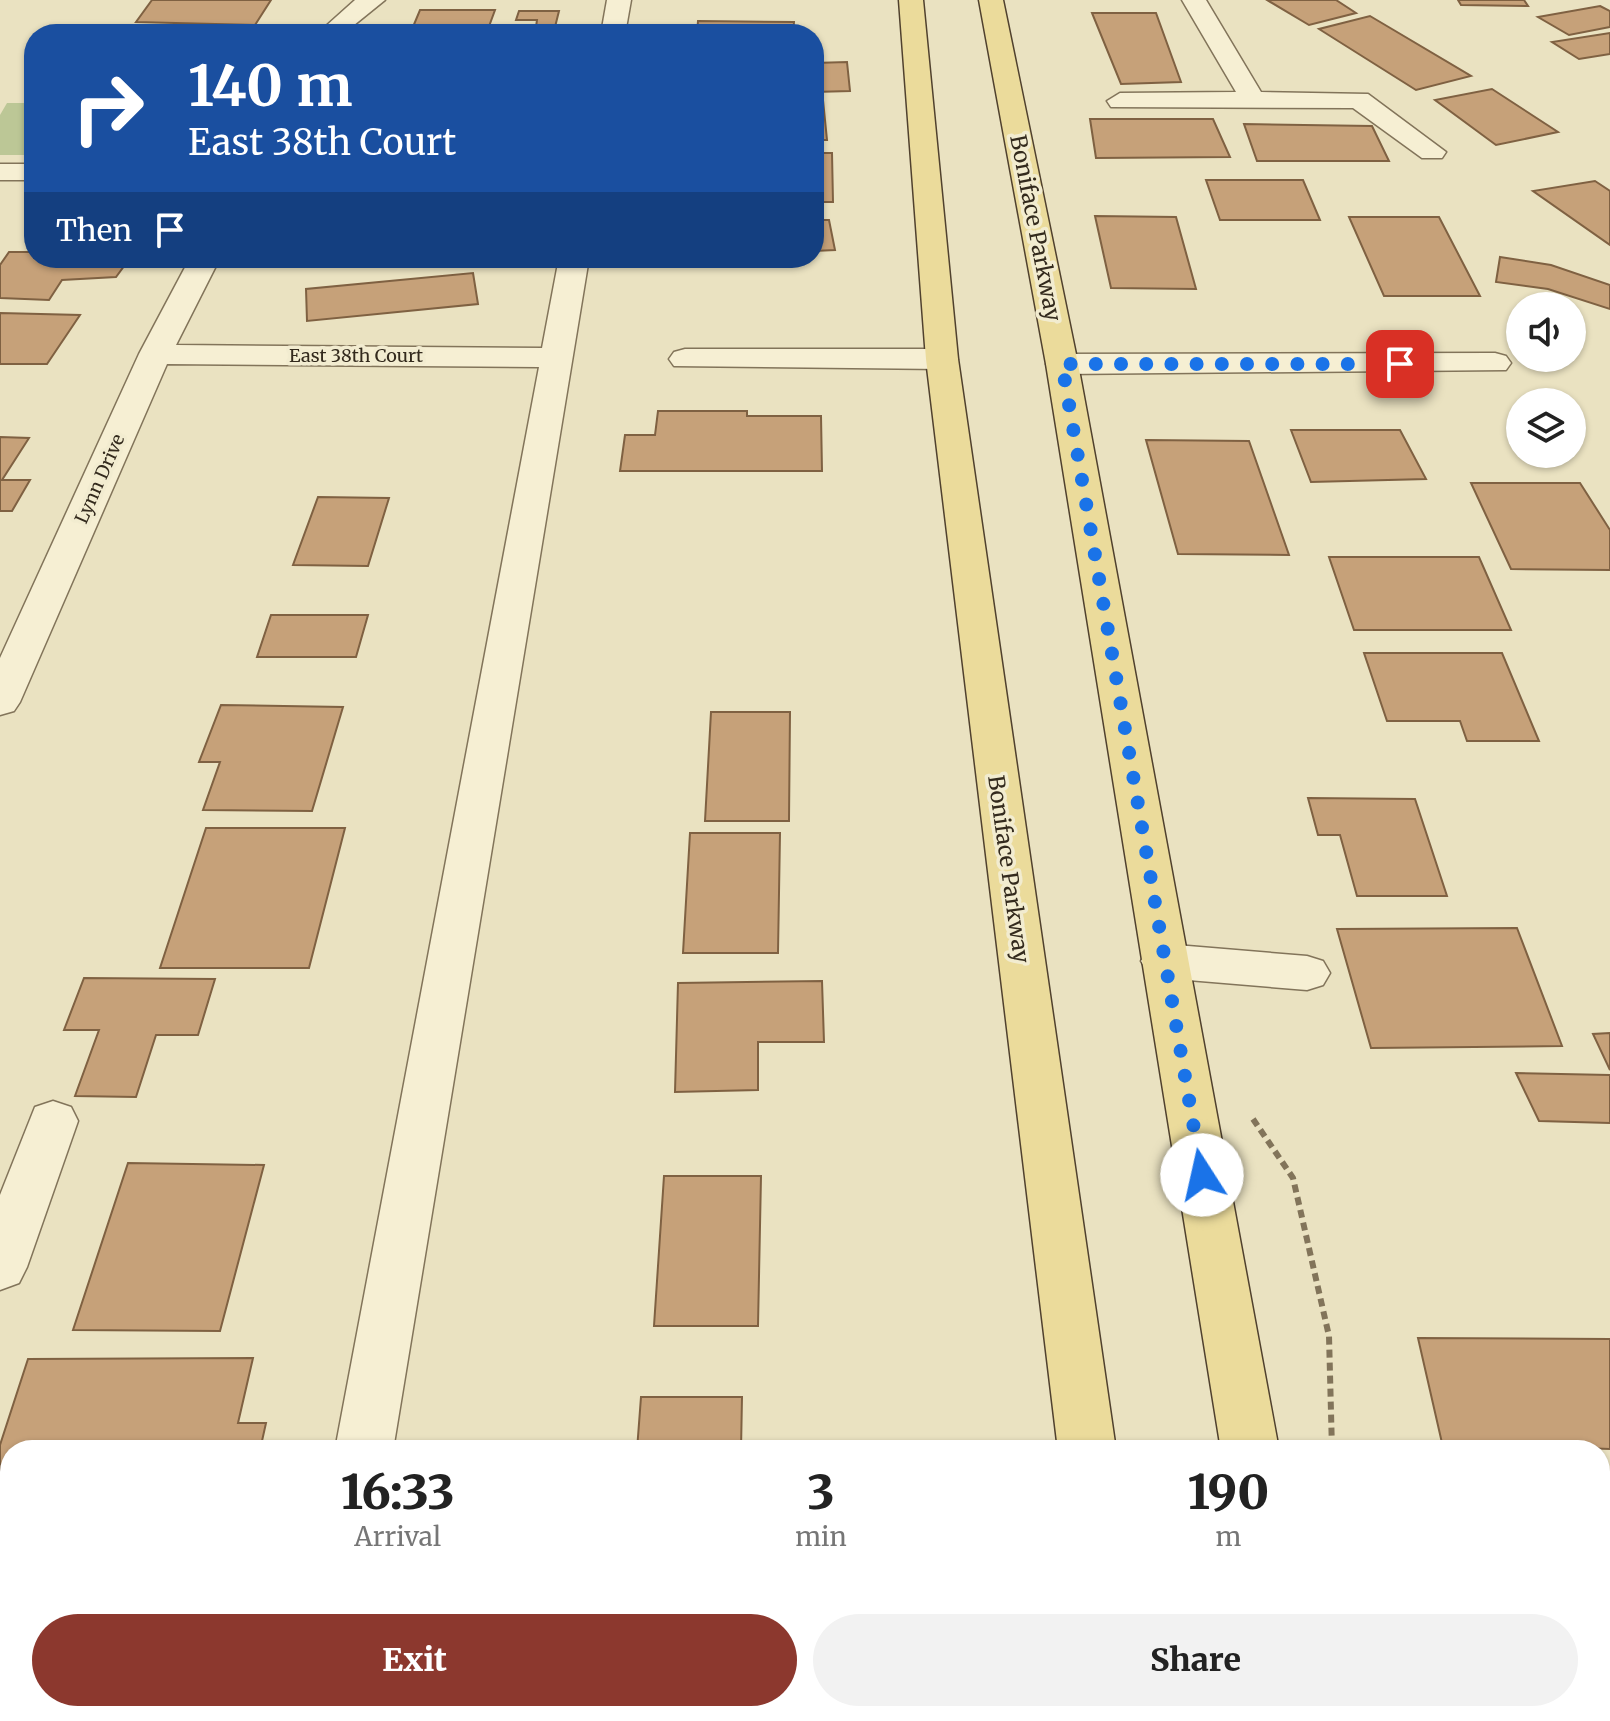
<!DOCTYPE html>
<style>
:root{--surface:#fff;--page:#f2f2f2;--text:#222;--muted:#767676;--accent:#8c382e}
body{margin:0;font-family:Merriweather,serif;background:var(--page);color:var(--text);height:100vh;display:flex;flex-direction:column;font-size:30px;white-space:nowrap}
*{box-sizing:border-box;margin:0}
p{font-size:26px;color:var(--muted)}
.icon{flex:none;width:44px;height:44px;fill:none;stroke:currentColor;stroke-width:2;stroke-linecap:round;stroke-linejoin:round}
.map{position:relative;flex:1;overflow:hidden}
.side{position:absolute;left:0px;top:1440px;width:1610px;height:282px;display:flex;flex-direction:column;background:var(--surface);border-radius:32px 32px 0 0;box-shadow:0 2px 6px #0004}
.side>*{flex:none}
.guide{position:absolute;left:24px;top:24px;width:800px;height:244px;border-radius:32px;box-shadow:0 2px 6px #0004;background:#1a4fa0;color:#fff;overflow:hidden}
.buttons{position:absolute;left:1506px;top:292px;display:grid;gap:16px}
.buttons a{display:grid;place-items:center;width:80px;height:80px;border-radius:50%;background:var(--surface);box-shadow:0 2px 6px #0004;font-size:40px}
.pin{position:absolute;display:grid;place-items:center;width:68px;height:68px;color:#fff;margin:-34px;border-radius:16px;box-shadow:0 4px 12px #0006}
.me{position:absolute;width:88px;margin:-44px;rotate:350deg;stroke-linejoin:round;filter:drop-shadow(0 0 6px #0008)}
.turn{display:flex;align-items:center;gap:28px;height:168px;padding:0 32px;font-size:36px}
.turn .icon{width:104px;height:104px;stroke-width:2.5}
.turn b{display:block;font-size:56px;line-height:68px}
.then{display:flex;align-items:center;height:76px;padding:0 32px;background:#0003;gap:16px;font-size:30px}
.eta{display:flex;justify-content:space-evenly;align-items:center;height:136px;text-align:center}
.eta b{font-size:48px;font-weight:800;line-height:56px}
.primary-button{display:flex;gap:16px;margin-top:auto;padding:16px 32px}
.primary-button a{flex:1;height:92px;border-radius:48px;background:var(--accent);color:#fff;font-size:32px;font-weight:800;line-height:92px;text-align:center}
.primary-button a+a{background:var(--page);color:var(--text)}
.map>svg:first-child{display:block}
.green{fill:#bcc796}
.building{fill:#c6a179;stroke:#7f6142;stroke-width:2}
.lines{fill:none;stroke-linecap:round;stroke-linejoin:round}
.minor-casing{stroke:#82745a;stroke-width:3}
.major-casing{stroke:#50412e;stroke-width:3}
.path{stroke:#82745a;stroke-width:6;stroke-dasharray:8 5;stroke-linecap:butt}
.minor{fill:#f6efd3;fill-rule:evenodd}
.major{fill:#ebdb9b;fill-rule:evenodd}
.route{stroke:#1a73e8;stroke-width:14;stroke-dasharray:0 25.2}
.labels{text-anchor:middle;stroke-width:7;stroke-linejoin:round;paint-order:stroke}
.far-street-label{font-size:18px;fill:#332a1d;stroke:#f2ecd0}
.street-label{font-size:22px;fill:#332a1d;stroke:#f2ecd0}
</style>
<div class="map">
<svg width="1610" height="1721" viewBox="0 0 1610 1721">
<rect width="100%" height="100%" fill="#eae2c1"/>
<path class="green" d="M7 103H34V155H0V115Z"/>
<g class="building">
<path d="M152 0H271L255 25 136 22Z"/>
<path d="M1267 0H1336L1356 13 1309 25Z"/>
<path d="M1458 0H1524L1528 6 1461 5Z"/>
<path d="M1600 6 1610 11V27L1569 35 1538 17Z"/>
<path d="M420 10H495L488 29H467L465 34H410Z"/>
<path d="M519 11H559L555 27H536L537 20H516Z"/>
<path d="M1092 13H1156L1181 82 1121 84Z"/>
<path d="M1370 16 1471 76 1416 90 1319 29Z"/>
<path d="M698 21 794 22 793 34H697Z"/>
<path d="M1610 33V54L1579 59 1552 42Z"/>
<path d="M847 62 850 91 814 92V63Z"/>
<path d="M1492 89 1558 132 1496 145 1435 100Z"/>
<path d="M823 100 827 140H814V101Z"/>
<path d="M1090 119H1213L1230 157 1096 158Z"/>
<path d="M1244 124 1372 126 1389 161H1257Z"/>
<path d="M814 153H832L833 202H814Z"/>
<path d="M1206 180H1303L1320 220H1220Z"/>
<path d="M1595 181 1610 191V245L1533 191Z"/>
<path d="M1095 216 1176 217 1196 289 1111 288Z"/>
<path d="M1349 217H1439L1480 296H1384Z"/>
<path d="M814 220H829L835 250 814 251Z"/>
<path d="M9 252H34V258H130L116 277 62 280 49 300 0 298V265Z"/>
<path d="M1500 257 1551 265 1610 285V309L1548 289 1496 282Z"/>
<path d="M473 273 478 304 307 321 306 289Z"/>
<path d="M0 313 80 315 47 364H0Z"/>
<path d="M658 411H747V416H821L822 471H620L625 435H655Z"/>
<path d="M1291 430H1400L1426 479 1311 482Z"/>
<path d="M0 437 29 438 2 480H30L12 511H0Z"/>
<path d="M1146 440 1249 441 1289 555 1178 554Z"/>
<path d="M1471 483H1580L1610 530V570L1511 569Z"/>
<path d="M318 497 389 498 368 566 293 565Z"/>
<path d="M1329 557H1479L1511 630H1354Z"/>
<path d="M271 615H368L356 657H257Z"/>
<path d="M1364 653H1502L1539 741H1467L1460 721H1387Z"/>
<path d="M221 705 343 707 312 811 203 810 220 762H199Z"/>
<path d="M711 712H790L789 821H705Z"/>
<path d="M1308 798 1415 799 1447 896H1357L1340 835H1318Z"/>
<path d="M206 828H345L309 968H160Z"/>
<path d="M690 833H780L778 953H683Z"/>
<path d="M1517 928 1562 1046 1371 1048 1337 929Z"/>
<path d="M84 978 215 979 198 1035H156L136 1097 75 1096 99 1030H64Z"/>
<path d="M822 981 824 1042H758V1090L675 1092 678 983Z"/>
<path d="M1610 1033V1070L1593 1034Z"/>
<path d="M1516 1073 1610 1075V1123L1539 1121Z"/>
<path d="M128 1163 264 1165 220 1331 73 1330Z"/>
<path d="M664 1176H761L758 1326H654Z"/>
<path d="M1418 1338 1610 1339V1449L1442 1443Z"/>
<path d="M253 1358 238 1423H266L260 1450H10V1577H0V1445L28 1359Z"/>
<path d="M641 1397H742L741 1450H637Z"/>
</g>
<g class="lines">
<g class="minor-casing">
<g id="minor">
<path d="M355 0H385L343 34H317Z"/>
<path d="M607 0H631L625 34H601Z"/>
<path d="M1182 0H1206L1261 92 1368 94 1446 152 1442 158H1422L1353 108 1111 107 1107 101 1120 93 1236 92Z"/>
<rect x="0" y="164" width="34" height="16"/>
<path d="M190 258H220L176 345 542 348 559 258H589L393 1450H335L539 367 167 364 20 702 14 711 0 715V658L139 354Z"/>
<path d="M685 349H942L953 352 958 359 953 366 942 369 674 366 669 359 674 352Z"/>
<path d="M1495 353 1506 356 1511 363 1506 370 1062 374 1051 371 1046 364 1051 357 1062 354Z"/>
<path d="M1164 944 1307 956 1323 961 1330 973 1323 985 1307 990 1164 978 1148 973 1141 961 1148 949Z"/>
<path d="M53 1101 71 1107 78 1121 27 1267 19 1283 0 1290V1195L35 1107Z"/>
<path d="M0 1684H10V1712H396L392 1721H0Z"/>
<path d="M1129 1712H1226L1230 1721H1133Z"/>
</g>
</g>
<g class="major-casing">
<g id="major">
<path d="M899 0H923L958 359 1116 1450H1058L926 359Z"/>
<path d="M979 0H1003L1078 364 1279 1450H1221L1046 364Z"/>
<path d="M1090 1712H1154L1155 1721H1091Z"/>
<path d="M1265 1712H1329L1330 1721H1266Z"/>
</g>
</g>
<g class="path">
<path d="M1253 1119 1293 1178 1329 1336 1332 1450"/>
<path d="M1372 1712 1374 1721"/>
</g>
<use href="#minor" class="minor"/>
<use href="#major" class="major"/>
</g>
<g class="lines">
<path class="route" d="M1202 1175 1062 364H1400"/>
</g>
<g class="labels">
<g class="far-street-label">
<text x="356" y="362">East 38th Court</text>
<text transform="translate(100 479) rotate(-66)" y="6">Lynn Drive</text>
</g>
<g class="street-label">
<text transform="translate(1036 228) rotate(79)" y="8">Boniface Parkway</text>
<text transform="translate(1009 869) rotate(82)" y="8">Boniface Parkway</text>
</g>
</g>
</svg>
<div class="buttons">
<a><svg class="icon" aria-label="sound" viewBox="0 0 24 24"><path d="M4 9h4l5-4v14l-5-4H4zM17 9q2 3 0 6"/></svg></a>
<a><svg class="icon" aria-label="layers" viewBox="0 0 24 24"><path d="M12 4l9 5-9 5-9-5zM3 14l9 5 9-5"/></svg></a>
</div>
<div class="pin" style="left:1400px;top:364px;background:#d93025"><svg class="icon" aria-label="arrive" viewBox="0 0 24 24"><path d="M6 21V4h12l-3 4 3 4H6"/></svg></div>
<svg class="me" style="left:1202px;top:1175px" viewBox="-20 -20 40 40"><circle r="19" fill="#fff"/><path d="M0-13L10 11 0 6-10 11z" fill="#1a73e8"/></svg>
<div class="guide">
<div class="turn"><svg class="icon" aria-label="right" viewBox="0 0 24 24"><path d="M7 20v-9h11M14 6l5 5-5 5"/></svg><div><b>140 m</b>East 38th Court</div></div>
<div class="then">Then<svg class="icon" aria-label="arrive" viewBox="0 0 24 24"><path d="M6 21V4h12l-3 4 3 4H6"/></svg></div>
</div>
<section class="side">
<div class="eta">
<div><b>16:33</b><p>Arrival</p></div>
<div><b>3</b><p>min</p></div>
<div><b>190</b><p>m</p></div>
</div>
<div class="primary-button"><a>Exit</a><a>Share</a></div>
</section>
</div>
